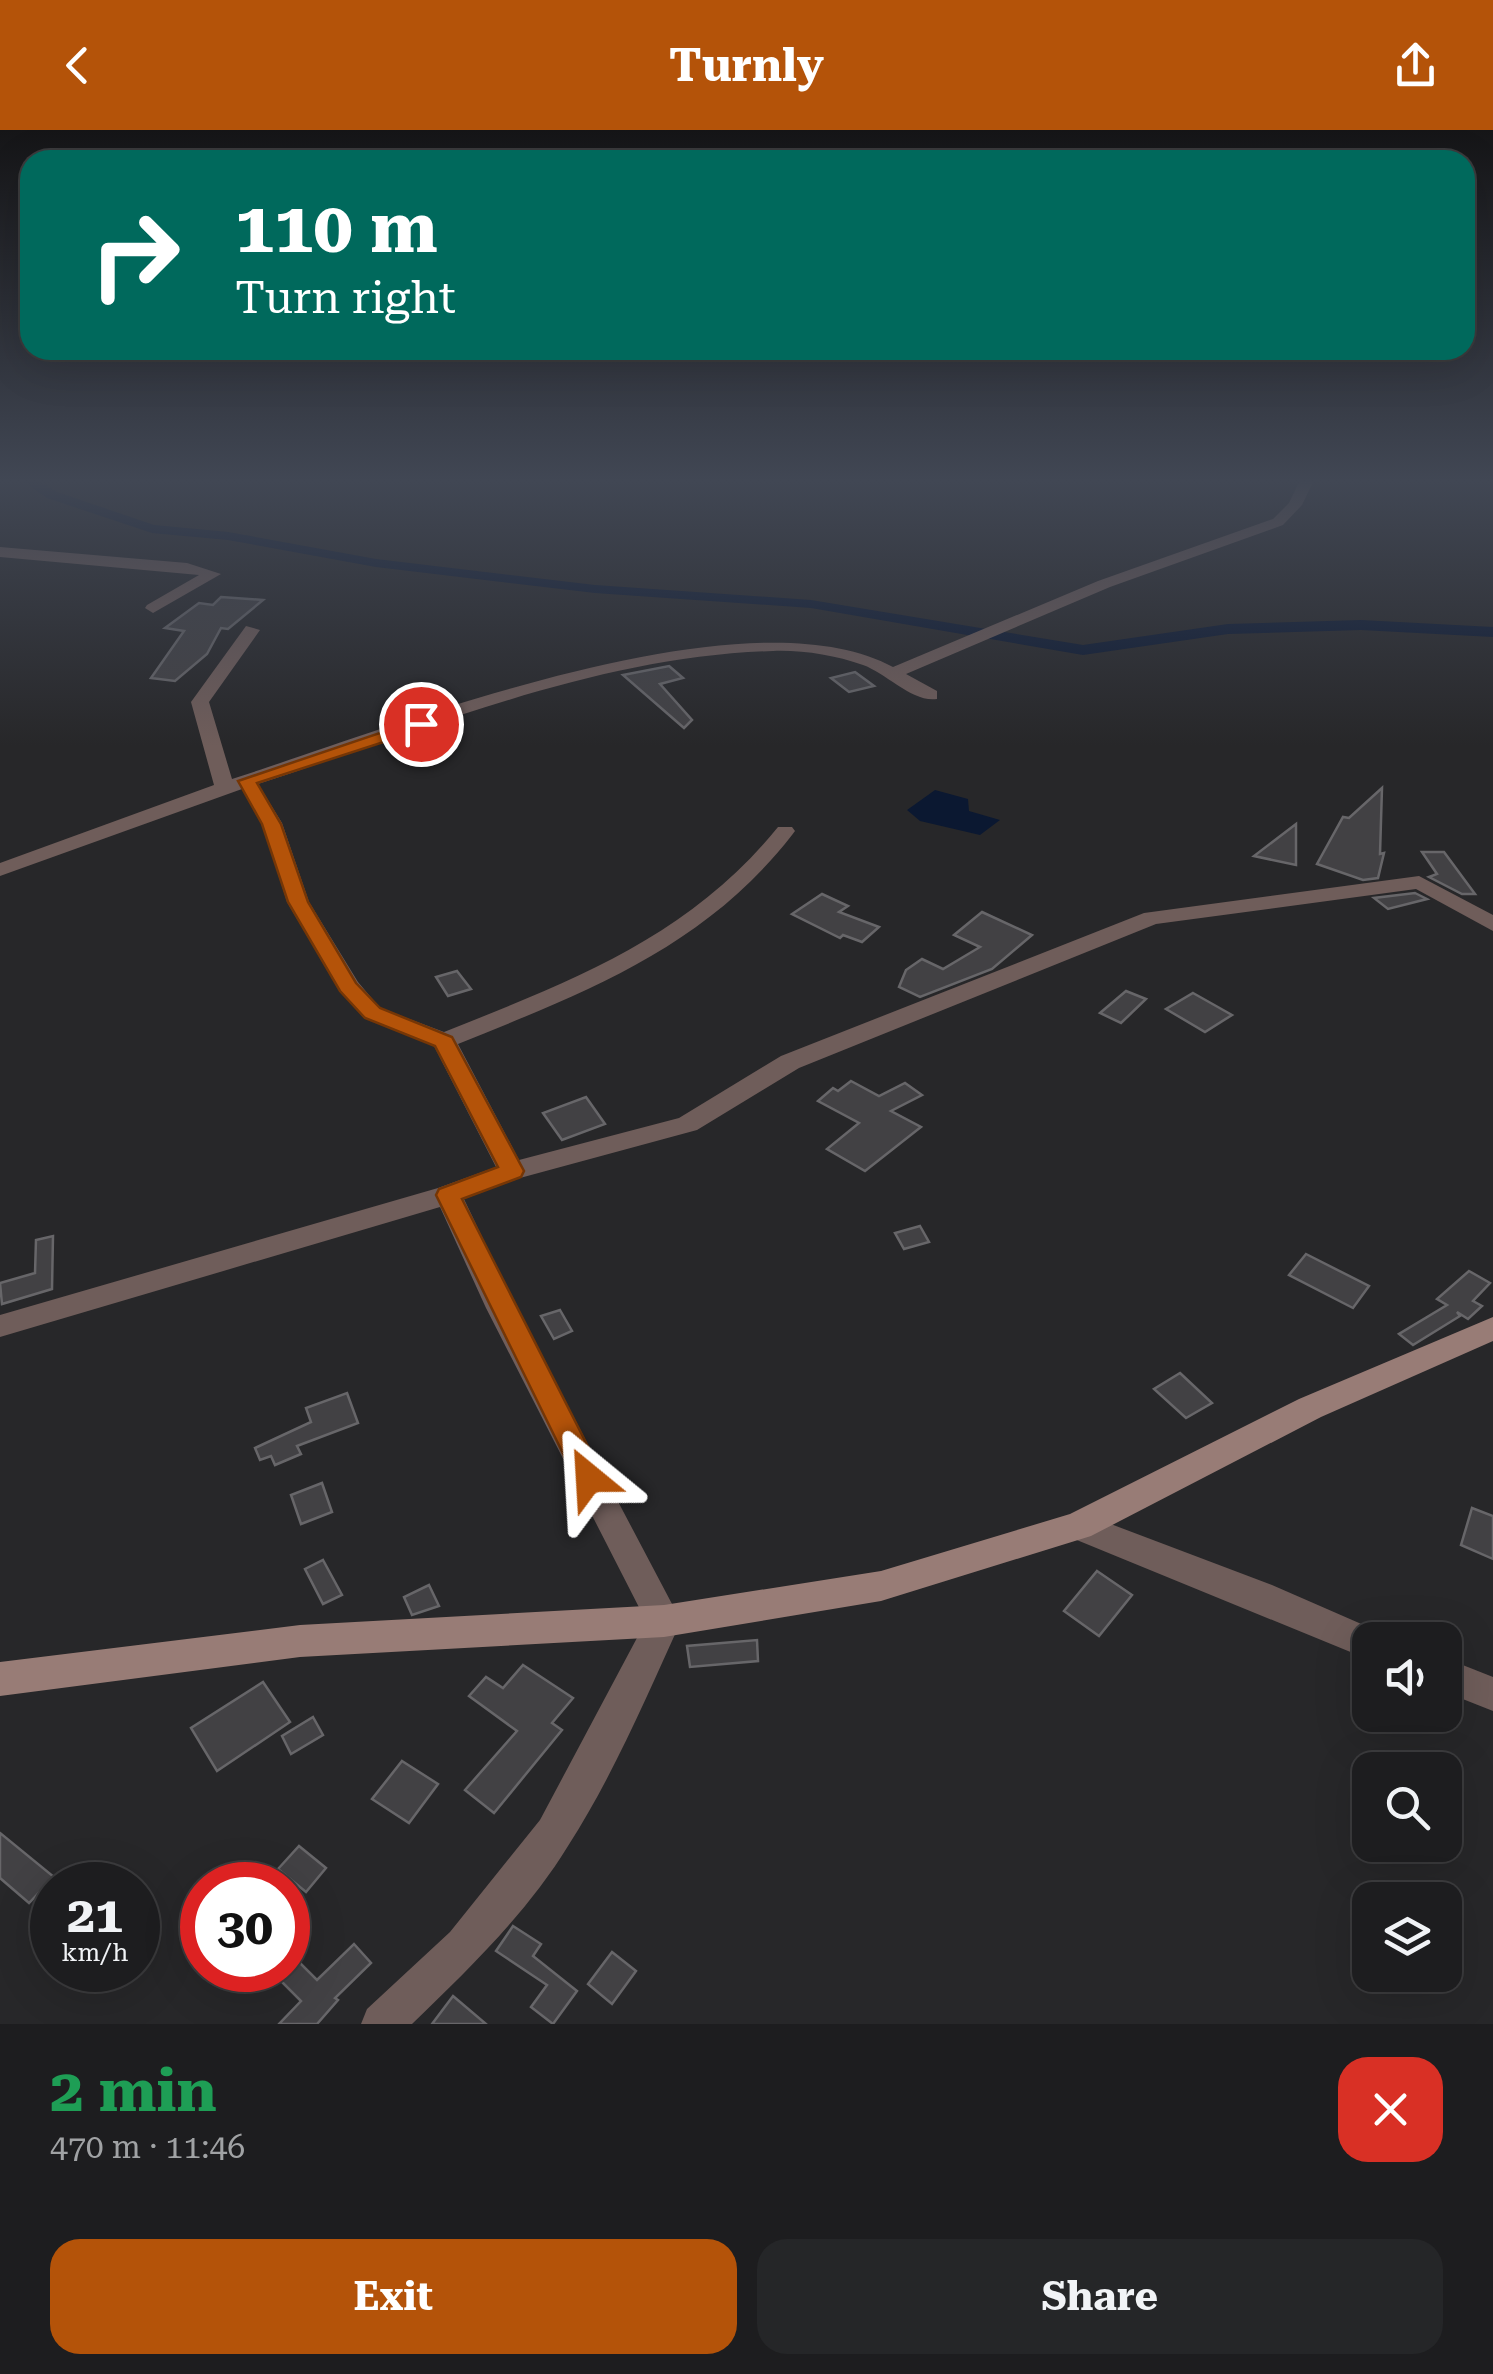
<!DOCTYPE html>
<meta charset="utf-8">
<style>
:root{--surface:#1d1d1f;--page:#252628;--text:#f1f3f6;--muted:#a0a2a4;--line:#3b3b3d;--accent:#b45309}
body{margin:0;font-family:"Roboto Serif",serif;background:var(--page);color:var(--text);height:100vh;display:flex;flex-direction:column;font-size:38px;white-space:nowrap}
*{box-sizing:border-box;margin:0}
p{font-size:32px;color:var(--muted)}
.icon{flex:none;width:55px;height:55px;fill:none;stroke:currentColor;stroke-width:2;stroke-linecap:round;stroke-linejoin:round}
.map{position:relative;height:1894px;overflow:hidden}
.side{display:flex;flex-direction:column;background:var(--surface);flex:1}
.side>*{flex:none}
.guide{position:absolute;left:20px;top:20px;width:1455px;height:210px;border-radius:30px;box-shadow:0 10px 40px #0002,0 0 0 2px var(--line);background:#00695c;color:#fff;overflow:hidden}
.buttons{position:absolute;left:1352px;top:1492px;display:grid;gap:20px}
.buttons a{display:grid;place-items:center;width:110px;height:110px;border-radius:20px;background:var(--surface);box-shadow:0 10px 40px #0002,0 0 0 2px var(--line);font-size:50px}
.speed{position:absolute;left:30px;top:1732px;display:flex;gap:20px;font-size:50px;font-weight:700;text-align:center}
.speed>*{display:grid;place-content:center;width:130px;height:130px;border-radius:50%;background:var(--surface);box-shadow:0 10px 40px #0002,0 0 0 2px var(--line);line-height:1}
.speed small{font-size:25px;font-weight:400}
.speed .limit{border:15px solid #d22;background:#fff;color:#111}
.pin{position:absolute;display:grid;place-items:center;width:85px;height:85px;color:#fff;margin:-42px;border:5px solid #fff;border-radius:50%;box-shadow:0 2px 10px #0007}
.me{position:absolute;width:110px;margin:-55px;rotate:333deg;stroke-linejoin:round;filter:drop-shadow(0 0 8px #0008)}
.turn{display:flex;align-items:center;gap:35px;height:210px;padding:0 50px;font-size:45px}
.turn .icon{width:130px;height:130px;stroke-width:2.5}
.turn b{display:block;font-size:70px;line-height:85px}
.round{display:grid;place-items:center;flex:none;width:105px;height:105px;border-radius:30px;background:var(--page)}
.overview{display:flex;align-items:center;justify-content:space-between;height:170px;padding:0 50px}
h1{font-size:60px;font-weight:700;line-height:75px;color:#1e9e55}
.cta{display:flex;gap:20px;margin-top:auto;padding:20px 50px}
.cta a{flex:1;height:115px;border-radius:30px;background:var(--accent);color:#fff;font-size:40px;font-weight:700;line-height:115px;text-align:center}
.cta a+a{background:var(--page);color:var(--text)}
header{display:flex;justify-content:space-between;align-items:center;height:130px;padding:0 50px;background:var(--accent);color:#fff;font-size:45px;font-weight:700}
.map>svg:first-child{display:block}
.water{fill:#0b1831}
.lines{fill:none;stroke-linecap:round;stroke-linejoin:round}
.canal{fill:#0b1831;fill-rule:evenodd}
.building{fill:#424144;stroke:#676669;stroke-width:2.5}
.minor{fill:#6f5d5a;fill-rule:evenodd}
.secondary{fill:#987c76;fill-rule:evenodd}
.route{fill:#b45309;stroke:#753606;stroke-width:2.5}
</style>
<header><svg class="icon" aria-label="back" viewBox="0 0 24 24"><path d="M15 5l-7 7 7 7"/></svg>Turnly<svg class="icon" aria-label="share" viewBox="0 0 24 24"><path d="M12 15V3M7 8l5-5 5 5M5 13v7h14v-7"/></svg></header>
<div class="map">
<svg width="1493" height="1894" viewBox="0 0 1493 1894">
<rect width="100%" height="100%" fill="#272729"/>
<path class="water" d="M935 660 968 669 969 681 1000 690 980 705 920 691 907 680Z"/>
<g class="lines">
<path class="canal" d="M22 350H38L57 362 154 395 228 402 376 429 595 455 811 470 1083 515 1228 494 1361 490 1493 497V507L1361 500 1228 504 1083 525 811 478 595 463 376 437 228 410 152 403 47 368Z"/>
</g>
<g class="building">
<path d="M221 467 263 470 228 499 221 498 207 524 175 551 151 548 184 501 165 498 199 473 213 475Z"/>
<path d="M669 536 683 548 660 554 692 590 684 598 623 545Z"/>
<path d="M855 542 874 556 849 562 831 548Z"/>
<path d="M1382 658 1380 724 1384 723 1378 748 1363 750 1317 734 1343 687 1349 688Z"/>
<path d="M1296 694V735L1254 726Z"/>
<path d="M1422 722H1444L1475 764H1462L1429 747 1437 744Z"/>
<path d="M1415 763 1427 769 1388 779 1374 768Z"/>
<path d="M822 764 848 776 839 782 879 797 862 812 843 805 840 808 792 784Z"/>
<path d="M982 782 1032 805 992 839 920 867 899 857 906 840 922 829 943 839 980 817 954 805Z"/>
<path d="M457 841 471 859 448 866 436 847Z"/>
<path d="M1126 861 1146 869 1121 893 1100 883Z"/>
<path d="M1193 863 1232 885 1205 902 1166 879Z"/>
<path d="M851 951 879 966 905 953 922 965 891 981 921 997 865 1041 827 1019 859 993 818 971 833 958 838 961Z"/>
<path d="M586 967 605 994 562 1010 543 983Z"/>
<path d="M920 1096 929 1112 904 1119 895 1103Z"/>
<path d="M53 1106 52 1159 2 1174 0 1153 35 1143 36 1110Z"/>
<path d="M1306 1124 1369 1156 1353 1178 1289 1145Z"/>
<path d="M1469 1141 1490 1153 1473 1171 1482 1176 1468 1189 1457 1182 1460 1186 1413 1215 1399 1204 1447 1175 1437 1169Z"/>
<path d="M560 1180 572 1201 554 1209 541 1186Z"/>
<path d="M1180 1243 1212 1273 1186 1288 1154 1259Z"/>
<path d="M347 1263 358 1293 297 1316 301 1324 275 1335 271 1326 260 1330 255 1318 311 1292 306 1278Z"/>
<path d="M322 1353 332 1382 301 1394 291 1365Z"/>
<path d="M1472 1378 1493 1386V1429L1461 1415Z"/>
<path d="M323 1430 342 1465 323 1474 305 1439Z"/>
<path d="M1097 1441 1132 1465 1099 1506 1064 1481Z"/>
<path d="M429 1455 439 1476 412 1485 404 1467Z"/>
<path d="M757 1510 758 1531 690 1537 687 1516Z"/>
<path d="M523 1535 573 1568 552 1593 562 1600 494 1683 465 1660 517 1601 469 1566 486 1547 503 1558Z"/>
<path d="M263 1552 290 1592 217 1641 191 1598Z"/>
<path d="M313 1587 323 1605 291 1624 282 1606Z"/>
<path d="M402 1631 438 1654 409 1693 372 1669Z"/>
<path d="M0 1703 54 1747 29 1773 0 1748Z"/>
<path d="M299 1716 326 1738 306 1762 278 1739Z"/>
<path d="M513 1796 541 1814 533 1826 577 1861 553 1894 531 1877 547 1855 496 1821Z"/>
<path d="M354 1814 371 1833 335 1868 338 1870 317 1894H279L301 1871 270 1840H288V1821L317 1850Z"/>
<path d="M612 1822 636 1841 612 1874 588 1854Z"/>
<path d="M453 1866 486 1894H432Z"/>
</g>
<g class="lines">
<g class="minor">
<path d="M1300 350H1314L1302 375 1283 395 1110 457 906 544 937 561V569C913 573 886 543 863 535 834 525 803 520 773 521 596 526 424 600 258 654L282 693 309 772 358 852 380 878 444 902C572 851 689 807 778 697H792L795 701 792 705C704 818 586 862 458 914L519 1030 679 988 781 926 1144 783 1419 746 1493 785V801L1416 759 1156 794 799 938 697 1000 520 1048 464 1069 516 1178 681 1491C647 1566 613 1646 568 1716 527 1783 468 1840 412 1894H361L367 1879 450 1802 540 1690 646 1491 486 1178 440 1077 0 1207V1185L438 1058 496 1037 434 916 364 888 340 861 287 772 262 693 242 659 0 746V733L214 655 191 572 246 496 260 500 209 572 232 649C389 599 744 456 893 537L1098 451 1273 389 1289 373Z"/>
<path d="M0 417 187 433 221 444 153 483 145 478 147 475 199 445 0 427Z"/>
<path d="M1079 1382 1272 1455 1382 1503 1386 1510H1370V1530L1067 1406 1062 1396 1067 1386Z"/>
<path d="M1445 1528 1493 1547V1581L1445 1562Z"/>
</g>
<path class="secondary" d="M1493 1187V1211L1321 1287 1091 1406 881 1471 664 1507 300 1527 0 1566V1532L300 1495 664 1475 881 1441 1070 1384 1299 1269Z"/>
</g>
<linearGradient id="sky" x2="0" y2="1"><stop stop-color="#151517"/><stop offset="0.57" stop-color="#414754"/><stop offset="1" stop-color="#414754" stop-opacity="0"/></linearGradient>
<rect width="1493" height="616" fill="url(#sky)"/>
<path class="route" d="M421 589 429 594 427 598 257 653 281 694 308 772 356 853 380 878 452 907 524 1041 521 1047 462 1069 604 1348 600 1356 589 1360 579 1356 436 1065 439 1059 498 1037 435 916 365 888 340 861 288 772 262 694 238 651Z"/>
</svg>
<div class="buttons">
<a><svg class="icon" aria-label="sound" viewBox="0 0 24 24"><path d="M4 9h4l5-4v14l-5-4H4zM17 9q2 3 0 6"/></svg></a>
<a><svg class="icon" aria-label="search" viewBox="0 0 24 24"><circle cx="10" cy="10" r="6"/><path d="M15 15l6 6"/></svg></a>
<a><svg class="icon" aria-label="layers" viewBox="0 0 24 24"><path d="M12 4l9 5-9 5-9-5zM3 14l9 5 9-5"/></svg></a>
</div>
<div class="speed"><div>21<small>km/h</small></div><div class="limit">30</div></div>
<div class="pin" style="left:421px;top:594px;background:#d93025"><svg class="icon" aria-label="arrive" viewBox="0 0 24 24"><path d="M6 21V4h12l-3 4 3 4H6"/></svg></div>
<svg class="me" style="left:589px;top:1348px" viewBox="-20 -20 40 40"><path d="M0-17L14 15 0 8-14 15z" fill="#b45309" stroke="#fff" stroke-width="4"/></svg>
<div class="guide">
<div class="turn"><svg class="icon" aria-label="right" viewBox="0 0 24 24"><path d="M7 20v-9h11M14 6l5 5-5 5"/></svg><div><b>110 m</b>Turn right</div></div>
</div>
</div>
<section class="side">
<div class="overview"><div><h1>2 min</h1><p>470 m · 11:46</p></div><a class="round" style="background:#d93025;color:#fff"><svg class="icon" aria-label="close" viewBox="0 0 24 24"><path d="M6 6l12 12M18 6L6 18"/></svg></a></div>
<div class="cta"><a>Exit</a><a>Share</a></div>
</section>
